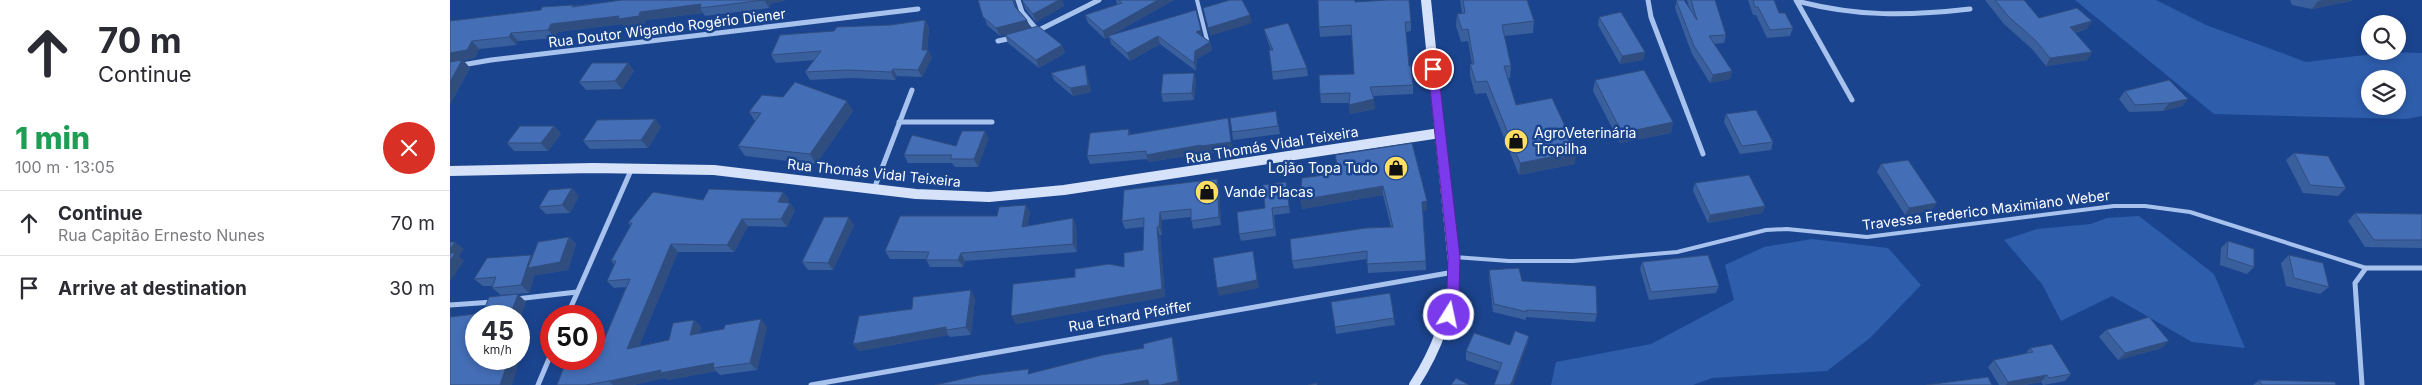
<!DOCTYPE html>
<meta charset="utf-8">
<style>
:root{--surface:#fff;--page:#f2f2f3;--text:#2b2b33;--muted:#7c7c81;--line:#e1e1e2}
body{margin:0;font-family:Inter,sans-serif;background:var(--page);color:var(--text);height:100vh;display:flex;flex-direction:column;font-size:19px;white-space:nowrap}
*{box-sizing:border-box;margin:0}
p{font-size:16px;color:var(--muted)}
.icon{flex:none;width:28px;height:28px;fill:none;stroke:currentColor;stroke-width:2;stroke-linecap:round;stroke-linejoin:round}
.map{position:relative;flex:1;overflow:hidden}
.panel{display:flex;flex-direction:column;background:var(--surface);width:450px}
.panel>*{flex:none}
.hud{background:#fff;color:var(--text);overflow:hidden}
.buttons{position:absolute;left:1911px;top:15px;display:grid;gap:10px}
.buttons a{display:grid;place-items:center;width:45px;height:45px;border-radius:50%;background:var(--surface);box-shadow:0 2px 8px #0003;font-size:25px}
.speed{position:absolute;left:15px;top:305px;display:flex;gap:10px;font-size:25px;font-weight:700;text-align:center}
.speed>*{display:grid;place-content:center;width:65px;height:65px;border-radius:50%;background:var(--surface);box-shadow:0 2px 8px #0003;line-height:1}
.speed small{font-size:12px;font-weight:400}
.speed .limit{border:8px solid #d22;background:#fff;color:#111}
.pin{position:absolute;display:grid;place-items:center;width:42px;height:42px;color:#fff;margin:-21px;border:2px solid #fff;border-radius:50%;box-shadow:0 1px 5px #0007}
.me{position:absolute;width:55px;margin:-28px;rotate:10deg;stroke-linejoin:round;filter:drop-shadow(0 0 4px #0008)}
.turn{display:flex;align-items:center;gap:18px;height:105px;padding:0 15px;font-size:22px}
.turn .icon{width:65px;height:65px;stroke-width:2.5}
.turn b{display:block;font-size:35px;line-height:42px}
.round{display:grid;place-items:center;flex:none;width:52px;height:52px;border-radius:26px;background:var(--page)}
.summary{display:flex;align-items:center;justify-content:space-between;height:85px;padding:0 15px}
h1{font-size:30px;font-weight:800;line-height:38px;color:#1e9e55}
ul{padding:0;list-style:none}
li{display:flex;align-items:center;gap:15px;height:65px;padding:0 15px;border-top:1px solid var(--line)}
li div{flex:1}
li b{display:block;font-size:19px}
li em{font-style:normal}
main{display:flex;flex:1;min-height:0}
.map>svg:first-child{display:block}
.green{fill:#2e5dac;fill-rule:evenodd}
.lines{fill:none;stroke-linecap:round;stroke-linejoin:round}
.service{stroke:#a8c2ee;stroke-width:4}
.minor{stroke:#a8c2ee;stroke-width:5}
.secondary{stroke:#d5e2fa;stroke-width:10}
.wall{fill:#3a5f9d}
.shaded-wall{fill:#304d7f}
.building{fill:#446eb6;stroke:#304d7f}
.route{fill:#7c3aed;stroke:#51269a}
.labels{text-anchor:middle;stroke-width:5;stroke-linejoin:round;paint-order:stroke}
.street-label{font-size:14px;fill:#fff;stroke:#1b448e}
.poi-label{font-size:14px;fill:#fff;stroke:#1b448e;text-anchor:start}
</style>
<main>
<section class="panel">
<div class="hud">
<div class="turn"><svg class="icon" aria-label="ahead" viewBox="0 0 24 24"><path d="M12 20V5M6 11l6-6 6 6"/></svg><div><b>70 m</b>Continue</div></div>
</div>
<div class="summary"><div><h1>1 min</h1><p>100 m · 13:05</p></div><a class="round" style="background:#d93025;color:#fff"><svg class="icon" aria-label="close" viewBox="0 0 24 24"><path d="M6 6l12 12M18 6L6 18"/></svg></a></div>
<ul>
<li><svg class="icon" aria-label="ahead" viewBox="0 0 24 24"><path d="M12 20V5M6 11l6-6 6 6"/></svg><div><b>Continue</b><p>Rua Capitão Ernesto Nunes</p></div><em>70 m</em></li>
<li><svg class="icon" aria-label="arrive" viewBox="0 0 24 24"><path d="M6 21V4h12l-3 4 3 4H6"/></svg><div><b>Arrive at destination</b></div><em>30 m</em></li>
</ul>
</section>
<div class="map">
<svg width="1972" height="385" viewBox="0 0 1972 385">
<rect width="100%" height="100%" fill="#1b448e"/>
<g class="green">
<path d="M1625 0H1706L1756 25 1856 62 1940 52 1972 53V116L1956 119 1764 114ZM1920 79H1948V106H1920Z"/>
<path d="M1689 216 1764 274 1795 348 1742 342 1662 296 1611 321 1592 284 1554 240 1587 229 1641 224 1657 218Z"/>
<path d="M1362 239 1438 248 1471 285 1420 338 1377 371 1262 378 1243 385H1101L1106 362 1201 344 1284 300 1275 265 1314 247Z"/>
</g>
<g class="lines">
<g class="service">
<path d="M747 0 757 40"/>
<path d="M1004 257 1059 261H1123L1227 252 1316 230 1337 229 1417 237 1664 206H1695L1740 212 1916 268"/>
</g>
<g class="minor">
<path d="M568 0 572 12 588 31"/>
<path d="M1198 0 1201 17 1253 154"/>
<path d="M1346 0 1402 100"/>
<path d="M1347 1C1407 17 1459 16 1520 9"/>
<path d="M587 31 649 0"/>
<path d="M548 41 562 38"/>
<path d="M0 67 41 60 468 9"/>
<path d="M449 122H542"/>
<path d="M424 189 462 90"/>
<path d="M66 299 127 292"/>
<path d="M0 305 43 302"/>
<path d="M117 316 182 168"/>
<path d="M88 385 101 354"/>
<path d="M361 385 1004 272"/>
<path d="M1912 385 1905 283 1916 268H1972"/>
</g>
<g class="secondary">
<path d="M0 171 143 168 264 170 466 194 539 197 614 190 990 133"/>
<path d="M964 385C987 350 1000 314 1004 272L976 0"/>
</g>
</g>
<g class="wall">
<path d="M172 0H336L320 4 319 8 255 16 253 13 196 20 194 24 174 27 172 24 108 32 105 38 68 41 66 45 29 49 25 58 13 60 20 68 0 104V62L2 61 0 59V21Z"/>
<path d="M528 0H564L566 7 577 20 580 28 550 36 537 25Z"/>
<path d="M572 0H612L614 6 586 22 576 10Z"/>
<path d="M666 0H724L663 34 752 36 760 42 762 50 747 59 746 71 710 44 680 61 661 44 659 37 655 39 638 23 635 15 667 5Z"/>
<path d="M1010 0H1077L1084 21 1083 33 1054 36 1061 66 1060 78H1058L1066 105 1125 164 1069 175 1036 93 1025 94 1020 76V64H1022L1018 41 1011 42 1006 26 1007 14 1012 13Z"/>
<path d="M1227 0 1239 8 1237 0H1265L1276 35 1274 43 1264 44 1282 71 1280 79 1260 83 1242 54 1225 8Z"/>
<path d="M1298 0H1324L1329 13 1343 28 1340 36 1317 38 1306 15H1303Z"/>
<path d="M1535 0H1574L1589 18 1637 29 1625 33 1642 52 1637 60 1596 66 1582 49 1554 24Z"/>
<path d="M1840 0H1902L1901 1 1862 9 1842 5Z"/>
<path d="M905 2 961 22V31L956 32 959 66 963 85V94L923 96 925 109 900 114 899 103H871L870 94 904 74 902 35 870 37 869 27Z"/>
<path d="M1149 17 1195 52 1193 60 1170 64 1148 25Z"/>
<path d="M475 20 479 28 477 50 482 58 472 77 447 76 445 80 402 78 360 80 355 72 365 60 326 63 321 55 384 31 441 25Z"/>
<path d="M814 29 857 68 858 76 823 80 819 50H821L816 37Z"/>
<path d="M555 35 612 45 615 53 589 68 558 43Z"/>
<path d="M178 63 184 71 172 89 136 90 129 82Z"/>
<path d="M635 65 637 73 641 92 623 96 604 80 601 73Z"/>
<path d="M744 73 746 81 744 100 713 102 711 94Z"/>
<path d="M1145 80 1223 122 1221 133 1170 143 1143 91Z"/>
<path d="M1675 91 1738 99 1732 106 1713 111 1679 112 1669 99Z"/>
<path d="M403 111 366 164 295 156 288 146 305 121 299 112Z"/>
<path d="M826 111 830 134 783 140 782 132Z"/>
<path d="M1276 114 1323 142 1321 150 1290 154 1274 122Z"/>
<path d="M205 119 211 127 198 148 140 149 133 141Z"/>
<path d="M104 126 111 134 98 151H64L57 143Z"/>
<path d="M779 126 782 150 753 154V153L699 162 697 159 640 164 637 156 679 129 680 134Z"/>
<path d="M535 131 538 139 528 167H505L502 163H458L454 155 506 146Z"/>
<path d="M1844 153 1896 188 1888 196 1853 193 1836 160Z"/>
<path d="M885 155 977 210 973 211 976 270 918 273 917 259 844 269 842 261 941 227 933 195 852 209 888 174Z"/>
<path d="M1431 164 1482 210 1455 215 1427 172Z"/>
<path d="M767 179 769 188 771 225 743 229 741 217 712 220V235H710L715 297 566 324 625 277 674 267 693 250 694 227 675 229 672 221Z"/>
<path d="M836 182 840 213 824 215 826 236 791 241 789 234 815 208Z"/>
<path d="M1245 183 1315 206 1312 213 1258 223 1243 191Z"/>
<path d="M333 192 339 200 337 203H340L345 210 337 227 298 226 284 252H228L189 346 219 340 244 320 251 327 249 334 317 327 307 370 270 375 266 371 218 380 215 378 183 385H107L154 340 176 287 164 288 157 281 165 265 161 261 181 226 178 223 253 200Z"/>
<path d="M129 196 120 213 96 214 89 207Z"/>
<path d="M580 212 577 226 623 218 626 225 627 252 515 261 513 267H480L476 259H440L435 251 547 216Z"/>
<path d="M1905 213 1972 214V248L1915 247 1898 221Z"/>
<path d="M404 225 383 270H358L352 262Z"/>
<path d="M119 237 126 244 118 270 87 275 85 274 79 293 51 295 42 288 43 286H33L24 279 81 255 82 257Z"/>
<path d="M1778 241 1804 267 1797 274 1770 265 1771 248Z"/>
<path d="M1839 255 1879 287 1870 294 1836 286 1831 263Z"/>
<path d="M1192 262 1269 286 1266 293 1199 300 1190 269Z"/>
<path d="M1039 270 1072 281 1147 314 1145 322 1076 317V320L1043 312 1039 277Z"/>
<path d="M525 298 521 335 500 337 498 335 409 351 403 344 462 309Z"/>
<path d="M881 302 944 318 945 325 886 334Z"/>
<path d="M1656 330 1712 348 1668 360 1649 337Z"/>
<path d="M1079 336 1077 345 1049 371 1016 360V351L1060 345Z"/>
<path d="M1580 348 1621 374 1615 381 1594 385H1593L1591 382 1574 385H1549L1538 367 1544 360 1576 353Z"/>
<path d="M1809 380 1886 385H1803Z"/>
</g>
<g class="shaded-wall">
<path d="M314 0H336L320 4 319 8Z"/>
<path d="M609 0H612L614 6 586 22 583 14Z"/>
<path d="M708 0H724L655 39 653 31Z"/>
<path d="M1873 0H1902L1901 1 1862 9 1868 1Z"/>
<path d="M251 4 250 8 253 13 196 20 194 24 174 27 172 24 108 32 105 38 98 30 101 24Z"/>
<path d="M800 15 802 23 760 36 758 28Z"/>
<path d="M475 20 479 28 477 53 478 50 482 58 472 77 468 70 472 50Z"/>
<path d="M577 20 580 28 550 36 546 28Z"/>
<path d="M1642 21 1637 29 1615 35 1620 27Z"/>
<path d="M751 30 753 38 746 32Z"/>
<path d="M61 33 68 41 66 45 59 37Z"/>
<path d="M708 36 710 44 680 61 677 53Z"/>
<path d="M22 41 29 49 25 58 13 60 20 68 0 104V82L3 62 0 59V53Z"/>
<path d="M760 42 762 50 747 59 746 71 744 63 745 51Z"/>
<path d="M612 45 615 53 589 68 586 60Z"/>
<path d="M1195 52 1193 60 1170 64 1172 56Z"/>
<path d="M1642 52 1637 60 1596 66 1600 58Z"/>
<path d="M178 63 184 71 172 89 165 81Z"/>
<path d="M635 65 637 73 641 92 623 96 620 88Z"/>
<path d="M443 69 447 76 445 80 441 72Z"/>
<path d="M1282 71 1280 79 1260 83 1263 75Z"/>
<path d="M744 73 746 81 744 100 742 93Z"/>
<path d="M924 99 925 109 900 114 899 105Z"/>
<path d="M1738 99 1732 106 1713 111 1719 103Z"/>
<path d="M397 101 403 111 366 164 360 154Z"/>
<path d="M778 118 782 150 753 154V153L699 162 696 155Z"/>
<path d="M205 119 211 127 198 148 191 140Z"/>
<path d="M1223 122 1221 133 1170 143 1172 133Z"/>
<path d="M104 126 111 134 98 151 91 143Z"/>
<path d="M535 131 538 139 528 167 524 159Z"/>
<path d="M1127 152 1125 164 1069 175 1070 163Z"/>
<path d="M767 179 769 188 771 225 769 217Z"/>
<path d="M933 186V195L852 209 850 200Z"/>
<path d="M122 188 129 196 120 213 112 205Z"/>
<path d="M333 192 339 200 334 210 328 202Z"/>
<path d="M977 201V210L973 211 972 202Z"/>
<path d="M340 203 345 210 337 227 331 219Z"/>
<path d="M1487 203 1482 210 1455 215 1459 208Z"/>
<path d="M576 205 580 212 576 234 572 227Z"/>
<path d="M1315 206 1312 213 1258 223 1260 215Z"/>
<path d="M710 212 712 220V235L709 227Z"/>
<path d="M399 217 404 225 383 270 378 263Z"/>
<path d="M623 218 626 225 627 252 623 244Z"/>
<path d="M292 219 298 226 284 252 277 245Z"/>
<path d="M707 227 710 235 715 297 566 324 561 316 712 289Z"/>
<path d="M119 237 126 244 118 270 87 275 85 274 79 293 71 285 81 255 89 263Z"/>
<path d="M5 242 14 249 9 256 14 261 1 280 0 279V249Z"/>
<path d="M221 244 228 252 185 356 177 349Z"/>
<path d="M803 251 809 288 769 296 767 288Z"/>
<path d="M511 253 515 261 513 267 508 260Z"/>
<path d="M521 290 525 298 521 335 516 327Z"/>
<path d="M68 294 76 302 69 324V316H60Z"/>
<path d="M311 319 317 327 307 370 300 363Z"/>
<path d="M244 320 251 327 247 343 240 335Z"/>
<path d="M496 327V330L498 335 409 351 403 344Z"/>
<path d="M1079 336 1077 345 1063 385H1060Z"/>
<path d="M722 337 724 344 730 385H711Z"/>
<path d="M1719 341 1712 348 1668 360 1675 353Z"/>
<path d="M59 359H60L68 365 62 385H50Z"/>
<path d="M264 363 263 368 266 371 218 380 215 378 183 385H163L159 381 211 370Z"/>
<path d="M1597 375 1591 382 1574 385H1556L1558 382Z"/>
<path d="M698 380 700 385H669Z"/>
</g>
<g class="building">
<path d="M172 0H314L250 8 251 4 190 12 189 16 168 19 169 16 101 24 98 30 61 33 59 37 22 41 17 50 0 53V21L91 10 92 7 123 5 122 7Z"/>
<path d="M528 0H563L565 7 577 20 546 28 533 17Z"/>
<path d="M572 0H609L583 14 573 2Z"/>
<path d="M668 0H708L653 31 635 15 672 3Z"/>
<path d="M780 0H792L800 15 758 28 753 8Z"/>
<path d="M868 0H905V2L937 0H959L961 22H955L959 66H961L963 85 920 87 924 99 899 105 900 93 870 94 869 75 904 74 901 25 869 27Z"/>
<path d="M1013 0H1077L1084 21 1052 25 1061 66H1054L1066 105 1102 98 1127 152 1070 163 1037 81 1026 82 1020 64H1024L1018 29 1012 30 1007 14 1015 13Z"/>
<path d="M1226 0H1234L1247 20 1241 0H1265L1276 35 1259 36 1282 71 1263 75 1244 46Z"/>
<path d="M1303 0H1324L1329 13H1335L1343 28 1320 30 1308 7H1305Z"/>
<path d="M1545 0H1574L1589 18 1627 8 1642 21 1620 27 1642 52 1600 58 1586 41 1558 16Z"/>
<path d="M746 10 751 30 746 32 760 42 745 51 744 63 708 36 677 53 658 36Z"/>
<path d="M1171 12 1195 52 1172 56 1149 17Z"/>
<path d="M475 20 472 50H478L468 70 443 69 441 72 397 70 355 72 371 51 321 55 330 35 384 31 387 27 441 25Z"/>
<path d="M838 23 857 68 822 72 819 50H823L814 29Z"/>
<path d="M588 26 612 45 586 60 555 35Z"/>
<path d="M12 60 0 82V62Z"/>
<path d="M142 63H178L165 81 129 82Z"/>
<path d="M635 65 638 85 620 88 601 73Z"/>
<path d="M1194 70 1223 122 1172 133 1145 80Z"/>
<path d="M744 73 742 93 711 94 713 74Z"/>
<path d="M1719 80 1738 99 1719 103 1685 105 1675 91Z"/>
<path d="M345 82 397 101 360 154 288 146 311 113 299 112 312 95 333 97Z"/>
<path d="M1306 110 1323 142 1292 146 1276 114Z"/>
<path d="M826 111 828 126 782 132 780 118Z"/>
<path d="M778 118 781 142 751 146V145L696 155V151L637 156 640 133 679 129 678 135Z"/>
<path d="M205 119 191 140 133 141 147 120Z"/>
<path d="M70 126H104L91 143H57Z"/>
<path d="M512 131H535L524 159H500L502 155H454L462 135 506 146Z"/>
<path d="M962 143 977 201 972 202 976 261 917 264V251L842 261 840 239 916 228 943 227 933 186 850 200 852 178 889 173 885 155Z"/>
<path d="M1844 153 1878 156 1896 188 1860 185Z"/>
<path d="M1458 160 1487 203 1459 208 1431 164Z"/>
<path d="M1299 175 1315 206 1260 215 1245 183Z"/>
<path d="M767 179 769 217 741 221V209L710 212 709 227H707L712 289 561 316 563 284 625 277V269L659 264 674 267V253L693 250 694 218 672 221 674 190Z"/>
<path d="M836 182 839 206 822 208 824 229 789 234 787 212 815 208 813 185Z"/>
<path d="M122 188 112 205 89 207 99 190Z"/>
<path d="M259 189 333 192 328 202 340 203 331 219H292L277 245 221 244 177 349 219 340 223 323 244 320 240 335 274 329 275 325 311 319 300 363 263 368 264 363 210 373 211 370 159 381 136 385H107L117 359H144V341L154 340 180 279 157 281 166 261H161L182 223H178L203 192 253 200Z"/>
<path d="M576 205 572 227 623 218V244L511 253 508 260H476L479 252 435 251 450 216H547L549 207Z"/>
<path d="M1905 213 1972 214V240H1924Z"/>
<path d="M374 217H399L378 263 352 262Z"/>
<path d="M119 237 110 262 78 268 88 242Z"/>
<path d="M1778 241 1804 249V267L1777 258Z"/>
<path d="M0 242H5L0 249Z"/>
<path d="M803 251 807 280 767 288 763 258Z"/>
<path d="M0 253H5L0 261Z"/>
<path d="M81 255 71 285 42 288 46 277 24 279 37 258Z"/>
<path d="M1258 255 1269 286 1201 292 1192 262Z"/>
<path d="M1839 255 1873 263 1879 287 1844 278Z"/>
<path d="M1069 268 1072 281 1146 286 1147 314 1076 310 1077 312 1044 304 1039 270Z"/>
<path d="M521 290 516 327 496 330V327L403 344 409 316 462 309 463 297Z"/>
<path d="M940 293 944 318 885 327 881 302Z"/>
<path d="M68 294 60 316H26V359H46L45 361 59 359 50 385H0V317L33 313 39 297Z"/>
<path d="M1699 317 1719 341 1675 353 1656 330Z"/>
<path d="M1065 331 1079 336 1062 382 1060 385H1044L1052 363 1016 351 1024 333 1060 345Z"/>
<path d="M722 337 728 381 711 385H699L698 380 669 385H485L530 375 579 369 578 374 653 355 694 348 693 344Z"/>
<path d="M1602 344 1621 374 1599 378 1597 375 1558 382 1544 360 1583 352 1580 348Z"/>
<path d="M1538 377 1542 385H1476Z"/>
<path d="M1006 378 1019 385H1001Z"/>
<path d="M1809 380 1885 382 1886 385H1812Z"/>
<path d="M867 383V385H858Z"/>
</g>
<path class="route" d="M983 65 988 69 1010 257 1009 291 1005 315 999 320 992 315 997 291 998 257 978 69Z"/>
<defs>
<g id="shop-disc" transform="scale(1.25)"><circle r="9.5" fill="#ffde64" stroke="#1b448e"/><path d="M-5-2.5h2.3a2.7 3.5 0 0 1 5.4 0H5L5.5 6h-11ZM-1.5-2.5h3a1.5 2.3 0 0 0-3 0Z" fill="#111"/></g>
</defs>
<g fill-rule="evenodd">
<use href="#shop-disc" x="1066" y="141"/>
<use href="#shop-disc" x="946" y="168"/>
<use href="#shop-disc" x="757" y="192"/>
</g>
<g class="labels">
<g class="street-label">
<text transform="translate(217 28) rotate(-7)" y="5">Rua Doutor Wigando Rogério Diener</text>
<text transform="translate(822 145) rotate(-9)" y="5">Rua Thomás Vidal Teixeira</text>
<text transform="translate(424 173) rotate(6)" y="5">Rua Thomás Vidal Teixeira</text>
<text transform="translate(1536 210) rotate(-7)" y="5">Travessa Frederico Maximiano Weber</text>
<text transform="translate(680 316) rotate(-10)" y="5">Rua Erhard Pfeiffer</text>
</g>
<g class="poi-label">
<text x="1084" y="138">AgroVeterinária<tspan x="1084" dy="16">Tropilha</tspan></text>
<text x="928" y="173" text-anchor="end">Lojão Topa Tudo</text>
<text x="774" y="197">Vande Placas</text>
</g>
</g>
</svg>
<div class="buttons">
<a><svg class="icon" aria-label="search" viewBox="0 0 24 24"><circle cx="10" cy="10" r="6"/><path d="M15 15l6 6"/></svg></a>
<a><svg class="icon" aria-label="layers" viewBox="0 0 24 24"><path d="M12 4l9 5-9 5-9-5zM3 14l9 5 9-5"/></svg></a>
</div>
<div class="speed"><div>45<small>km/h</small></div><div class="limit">50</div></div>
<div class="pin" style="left:983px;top:69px;background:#d93025"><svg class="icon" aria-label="arrive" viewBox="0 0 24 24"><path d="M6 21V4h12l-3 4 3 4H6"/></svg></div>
<svg class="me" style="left:999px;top:315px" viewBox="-20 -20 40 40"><circle r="17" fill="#7c3aed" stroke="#fff" stroke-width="3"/><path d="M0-11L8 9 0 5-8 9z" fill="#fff"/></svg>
</div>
</main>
